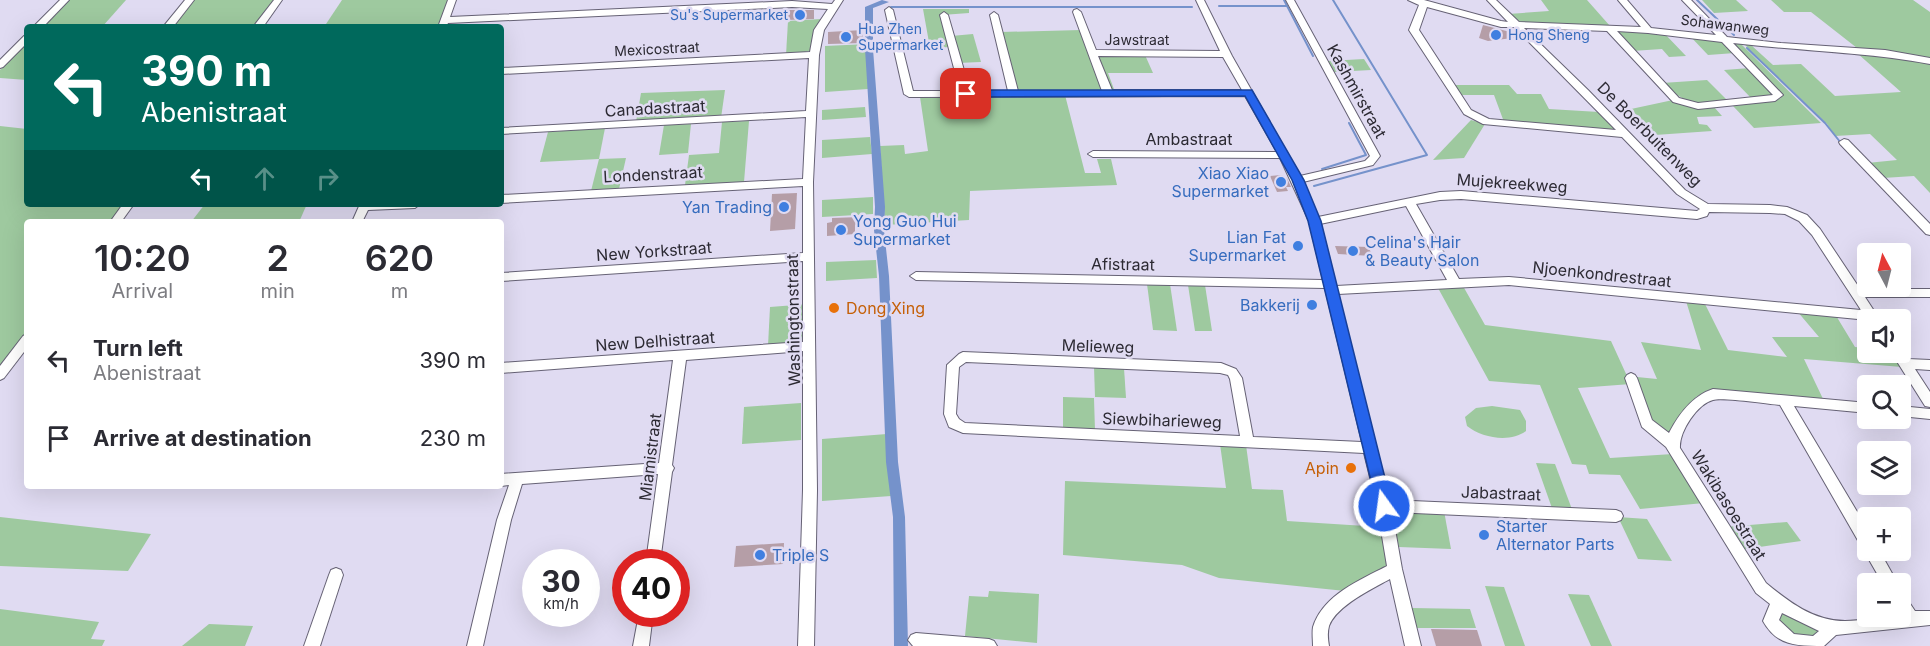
<!DOCTYPE html>
<meta charset="utf-8">
<style>
:root{--surface:#fff;--page:#f2f2f3;--text:#2b2b33;--muted:#7c7c81}
body{margin:0;font-family:Inter,sans-serif;background:var(--page);color:var(--text);height:100vh;display:flex;flex-direction:column;font-size:22px;white-space:nowrap}
*{box-sizing:border-box;margin:0}
p{font-size:20px;color:var(--muted)}
.icon{flex:none;width:33px;height:33px;fill:none;stroke:currentColor;stroke-width:2;stroke-linecap:round;stroke-linejoin:round}
.map{position:relative;flex:1;overflow:hidden}
.details{position:absolute;left:24px;top:219px;width:480px;height:270px;display:flex;flex-direction:column;background:var(--surface);border-radius:6px;box-shadow:0 6px 24px #0002}
.details>*{flex:none}
.banner{position:absolute;left:24px;top:24px;width:480px;height:183px;border-radius:6px;box-shadow:0 6px 24px #0002;background:#00695c;color:#fff;overflow:hidden}
.needle{width:39px;rotate:353deg}
.controls{position:absolute;left:1857px;top:243px;display:grid;gap:12px}
.controls a{display:grid;place-items:center;width:54px;height:54px;border-radius:6px;background:var(--surface);box-shadow:0 6px 24px #0002;font-size:30px}
.speed{position:absolute;left:522px;top:549px;display:flex;gap:12px;font-size:30px;font-weight:700;text-align:center}
.speed>*{display:grid;place-content:center;width:78px;height:78px;border-radius:50%;background:var(--surface);box-shadow:0 6px 24px #0002;line-height:1}
.speed small{font-size:15px;font-weight:400}
.speed .limit{border:9px solid #d22;background:#fff;color:#111}
.pin{position:absolute;display:grid;place-items:center;width:51px;height:51px;color:#fff;margin:-26px;border-radius:12px;box-shadow:0 3px 9px #0006}
.me{position:absolute;width:66px;margin:-33px;rotate:346deg;stroke-linejoin:round;filter:drop-shadow(0 0 4px #0008)}
.turn{display:flex;align-items:center;gap:21px;height:126px;padding:0 18px;font-size:27px}
.turn .icon{width:78px;height:78px;stroke-width:2.5}
.turn b{display:block;font-size:42px;line-height:51px}
.lanes{display:flex;align-items:center;height:57px;padding:0 18px;background:#0003;justify-content:center;gap:30px;direction:ltr}
.lanes .off{opacity:.35}
.eta{display:flex;justify-content:space-evenly;align-items:center;height:102px;text-align:center}
.eta b{font-size:36px;font-weight:600;line-height:42px}
ul{padding:0;list-style:none}
li{display:flex;align-items:center;gap:18px;height:78px;padding:0 18px}
li div{flex:1}
li b{display:block;font-size:22px}
li em{font-style:normal}
.map>svg:first-child{display:block}
.green{fill:#9ec99f}
.lines{fill:none;stroke-linecap:round;stroke-linejoin:round}
.stream{stroke:#7592cb;stroke-width:2}
.canal{fill:#7592cb;fill-rule:evenodd}
.building{fill:#b59ea7}
.minor-casing{stroke:#666275;stroke-width:2}
.minor{fill:#fff;fill-rule:evenodd}
.route{fill:#2563eb;stroke:#184099;stroke-width:1.5}
.shop-dot{fill:#3f7fe0;stroke:#e0dbf2;stroke-width:2}
.food-dot{fill:#e8710a;stroke:#e0dbf2;stroke-width:2}
.labels{text-anchor:middle;stroke-width:5;stroke-linejoin:round;paint-order:stroke}
.far-shop-label{font-size:14px;fill:#366cbe;stroke:#e0dbf2;text-anchor:start}
.far-street-label{font-size:14px;fill:#2c2a33;stroke:#e0dbf2}
.street-label{font-size:16px;fill:#2c2a33;stroke:#e0dbf2}
.shop-label{font-size:16px;fill:#366cbe;stroke:#e0dbf2;text-anchor:end}
.food-label{font-size:16px;fill:#c56008;stroke:#e0dbf2;text-anchor:start}
</style>
<div class="map">
<svg width="1930" height="646" viewBox="0 0 1930 646">
<rect width="100%" height="100%" fill="#e0dbf2"/>
<g class="green">
<path d="M69 0H126L102 27H42Z"/>
<path d="M193 0H274L255 27H170Z"/>
<path d="M342 0H449L439 27H324Z"/>
<path d="M1541 0H1587L1610 26 1524 24 1508 14 1549 11Z"/>
<path d="M1702 0H1736L1748 11 1714 13Z"/>
<path d="M1771 0H1913L1930 12V59L1857 48 1811 12H1784Z"/>
<path d="M923 9H969V13L942 15 951 47 930 48Z"/>
<path d="M821 19 811 51 786 55 788 21Z"/>
<path d="M1081 30 1091 55H1145L1153 73H1108L1115 92 1017 91 1001 32Z"/>
<path d="M1617 30 1663 32 1686 56 1669 57 1662 49 1632 51 1616 32Z"/>
<path d="M973 34 981 62 958 63 951 36Z"/>
<path d="M1689 35 1721 40 1735 53 1708 55Z"/>
<path d="M27 42V80L0 78V70Z"/>
<path d="M1732 42H1739L1821 123 1754 128 1733 106 1775 101 1781 98 1780 93Z"/>
<path d="M1743 43 1751 45 1773 65 1801 64 1835 96 1901 92 1857 53 1930 63V193L1914 176 1883 178 1867 163 1897 160 1870 134 1835 136 1827 124Z"/>
<path d="M868 44V89L825 92V46Z"/>
<path d="M1364 59 1371 70 1334 72 1328 61Z"/>
<path d="M1750 68 1774 96 1753 100 1724 70Z"/>
<path d="M1707 80 1729 102C1695 104 1688 106 1662 83Z"/>
<path d="M1452 85H1509L1517 94H1541L1549 109 1599 112 1615 129 1612 132 1504 122 1494 95H1458Z"/>
<path d="M725 90 721 118 636 122 641 93Z"/>
<path d="M1065 95 1085 173H1101L1097 159H1111L1117 185 970 191 969 220 885 225 880 146 904 145 905 154 928 151 920 97Z"/>
<path d="M1673 100 1714 107 1722 116 1697 117 1699 124 1707 125 1712 131 1655 135 1631 109Z"/>
<path d="M865 107 866 117 822 120V110Z"/>
<path d="M1471 120 1485 124 1464 158 1433 160Z"/>
<path d="M749 121 744 182 685 185 689 155 719 153 722 122Z"/>
<path d="M691 124 688 153 659 155 664 125Z"/>
<path d="M0 126 27 129V204H124L111 222H27V332L0 368Z"/>
<path d="M605 128 599 159 540 162 548 132Z"/>
<path d="M870 137 872 154 822 158V140Z"/>
<path d="M626 158 619 189 591 191 599 159Z"/>
<path d="M873 197V214L822 217V200Z"/>
<path d="M205 204H307L299 222H191Z"/>
<path d="M876 260 877 278 826 281V262Z"/>
<path d="M1147 284H1170L1177 331 1153 330Z"/>
<path d="M1188 285H1205L1212 331H1195Z"/>
<path d="M1463 286 1485 325 1611 341 1627 376 1657 379 1641 342 1701 350 1686 301 1704 302 1728 350 1787 357 1772 337H1819L1797 311 1835 314 1855 347 1867 348 1868 352 1892 353 1902 367 1804 359 1824 401 1708 390 1696 397 1667 435 1647 421 1631 384 1578 388 1610 458 1673 454 1704 503 1640 509 1620 475 1589 474 1586 465 1572 464 1540 385 1489 381 1438 288Z"/>
<path d="M808 304 804 341 768 346 770 307Z"/>
<path d="M1094 367 1124 368 1126 398 1095 397Z"/>
<path d="M1063 397 1094 398 1095 431 1063 430Z"/>
<path d="M801 403V440L742 444 744 407Z"/>
<path d="M1492 406 1520 410 1526 421V431C1510 443 1482 438 1467 426L1465 417 1476 408Z"/>
<path d="M887 434 891 496 822 501V439Z"/>
<path d="M1220 444 1246 445 1252 489 1283 490 1287 521 1381 527 1390 567 1355 592 1219 578 1182 565 1063 555 1065 481 1226 488Z"/>
<path d="M1536 463 1555 464 1573 512 1553 511Z"/>
<path d="M1393 511H1444L1451 549 1399 547 1391 514Z"/>
<path d="M0 517 151 534 128 571 0 566Z"/>
<path d="M1618 517 1647 519 1672 561 1638 559Z"/>
<path d="M1787 522 1801 541 1739 550 1725 527Z"/>
<path d="M1485 586 1504 587 1525 646H1505Z"/>
<path d="M989 591 1039 594 1037 643 965 636 969 596 988 597Z"/>
<path d="M1568 594 1589 595 1612 646H1591Z"/>
<path d="M1412 608 1470 609 1476 628H1416Z"/>
<path d="M0 609 99 622 91 639 105 640 102 646H0Z"/>
<path d="M1778 610 1826 629C1802 646 1797 638 1775 623Z"/>
<path d="M209 624 253 626 245 646H182Z"/>
</g>
<g class="lines">
<g class="stream">
<path d="M1284 0 1313 56"/>
<path d="M1697 0 1734 35"/>
<path d="M1219 6H1287"/>
<path d="M891 7H1192"/>
<path d="M1747 48 1825 123 1841 143"/>
<path d="M1322 169 1366 155 1349 123"/>
<path d="M1314 186 1427 155 1333 0"/>
</g>
<path class="canal" d="M882 0 889 2 873 8V49L885 207 884 230 889 276 898 462 905 517 908 646H894L893 517 886 462 879 276 874 230 875 207 865 49V7Z"/>
</g>
<g class="building">
<path d="M787 10H814V19L787 20Z"/>
<path d="M1483 25 1518 34 1521 37 1488 41 1479 38Z"/>
<path d="M863 30V43L828 44V32Z"/>
<path d="M1281 175 1287 178 1291 187H1286L1288 191 1277 192 1270 176Z"/>
<path d="M797 193 795 229 770 231 772 194Z"/>
<path d="M860 217 861 225H855V234L827 236V223L832 222V218Z"/>
<path d="M1335 246 1369 247 1372 256 1338 254Z"/>
<path d="M784 543 783 564 734 567 736 546Z"/>
<path d="M1431 629 1477 630 1482 646H1436Z"/>
</g>
<g class="lines">
<g class="minor-casing">
<g id="minor">
<path d="M60 0H69L43 27H33Z"/>
<path d="M185 0H194L173 27H163Z"/>
<path d="M274 0H282L263 27H253Z"/>
<path d="M448 0H456L450 17 792 1 832 4 835 0H843L824 30 819 55 813 182 817 490 814 646H798L803 490V351L686 360 672 465 674 468 672 472 660 562H646L658 474 522 484 511 520 483 646H467L497 520 509 485 501 486V474L659 463 673 360 501 373V363L803 342V261L501 281V273L803 253V186L501 203V195L803 179 806 117 501 134V128L806 111 809 58 501 74V68L810 52 814 30 828 9 792 7 448 23 446 27H438Z"/>
<path d="M1196 0H1204L1232 56 1300 176 1365 161 1370 156 1286 0H1294L1380 156 1373 165 1303 182 1318 217 1440 192 1461 191 1697 211 1700 209 1677 194 1622 137 1483 124 1464 114 1409 30 1419 5 1408 0H1424L1501 21 1508 22 1487 0H1496L1519 22 1641 27 1618 0H1627L1651 28 1716 35 1682 0H1691L1727 37 1781 43 1885 50 1930 58V64C1865 52 1799 51 1733 43L1783 95 1775 101 1698 109 1673 102 1607 31 1524 28 1588 90 1685 190 1708 204 1770 205 1787 207 1807 215 1820 229 1860 289H1930V297H1865L1880 320H1868L1509 285 1338 294 1389 500 1616 510 1621 512 1623 516 1621 520 1616 522 1392 512 1402 569 1421 646H1405L1390 579C1372 589 1336 606 1329 626 1327 633 1328 640 1329 646H1313C1313 640 1312 633 1313 627 1323 595 1360 580 1387 566L1377 506 1364 453 963 433 949 427 944 414 947 365 959 354 963 352 1221 363 1236 369 1242 378 1253 437 1362 442 1325 288 916 280 910 276 916 272 1323 280 1309 221 1280 158 1093 157 1088 154 1093 151 1277 152 1245 96 909 97 904 94 885 10 889 7 893 10 913 91H960L940 15 944 12 948 15 970 91H1008L990 15 994 12 998 15 1018 91H1102L1073 12 1074 10 1077 9 1081 12 1096 50 1220 51ZM1427 7 1501 27H1514L1616 130 1489 119 1471 110 1419 30ZM1617 31 1648 33 1722 42 1773 95 1698 103 1679 98ZM1098 56 1223 57 1242 90H1112ZM1461 199 1697 219 1707 216 1709 212 1770 213 1785 214 1799 221 1812 235 1861 310 1509 277 1459 279 1416 204 1440 200ZM1406 206 1447 280 1336 286 1320 224ZM966 362 1220 373 1228 375 1230 379 1240 436 965 423 959 419 956 414 959 367Z"/>
<path d="M27 35V43L3 67 0 68V60L24 36Z"/>
<path d="M1844 139 1848 140 1930 224V235L1926 234 1840 144 1839 142Z"/>
<path d="M123 204H134L121 222H110Z"/>
<path d="M360 204H420L415 208 368 210 362 222H352Z"/>
<path d="M27 334V348L4 378 0 380V366L23 336Z"/>
<path d="M1900 348 1908 359 1930 360V370L1915 369 1930 392V407L1925 406 1891 352H1900Z"/>
<path d="M1631 373 1635 375 1637 378 1652 420 1669 433C1679 414 1692 396 1713 389L1868 403V413L1794 406 1868 530V550H1879L1898 584H1883L1780 405C1768 404 1722 397 1713 400 1697 404 1679 432 1680 448L1766 583C1789 602 1814 621 1845 621 1863 621 1882 616 1900 616V594L1905 596 1915 611H1930V625L1836 635 1824 646C1796 646 1777 646 1763 621L1770 604 1756 593 1666 447 1642 427 1625 378 1627 375ZM1782 613 1819 631 1813 636 1794 634 1779 620Z"/>
<path d="M1900 406 1930 409V419L1900 416Z"/>
<path d="M336 568 341 570 343 575 320 646H304L329 575 331 570Z"/>
<path d="M639 614H653L649 646H633Z"/>
<path d="M916 633 989 639 994 641 997 646H913L908 640 911 635Z"/>
</g>
</g>
<use href="#minor" class="minor"/>
</g>
<path class="route" d="M1252 90 1304 180 1321 221 1392 506 1390 511H1379L1377 506 1308 221 1292 180 1245 96 966 97 960 94 966 90Z"/>
<g class="shop-dot">
<circle cx="800" cy="15" r="6"/>
<circle cx="1496" cy="35" r="6"/>
<circle cx="846" cy="37" r="6"/>
<circle cx="1281" cy="182" r="6"/>
<circle cx="784" cy="207" r="6"/>
<circle cx="841" cy="230" r="6"/>
<circle cx="1298" cy="246" r="6"/>
<circle cx="1353" cy="251" r="6"/>
<circle cx="1312" cy="305" r="6"/>
<circle cx="1484" cy="535" r="6"/>
<circle cx="760" cy="555" r="6"/>
</g>
<g class="food-dot">
<circle cx="834" cy="308" r="6"/>
<circle cx="1351" cy="468" r="6"/>
</g>
<g class="labels">
<g class="far-shop-label">
<text x="788" y="20" text-anchor="end">Su's Supermarket</text>
<text x="858" y="34">Hua Zhen<tspan x="858" dy="16">Supermarket</tspan></text>
<text x="1508" y="40">Hong Sheng</text>
</g>
<g class="far-street-label">
<text transform="translate(1725 25) rotate(7)" y="5">Sohawanweg</text>
<text x="1137" y="45">Jawstraat</text>
<text transform="translate(657 49) rotate(-3)" y="5">Mexicostraat</text>
</g>
<g class="street-label">
<text transform="translate(1357 91) rotate(61)" y="6">Kashmirstraat</text>
<text transform="translate(655 108) rotate(-3)" y="6">Canadastraat</text>
<text transform="translate(1650 134) rotate(45)" y="6">De Boerbuitenweg</text>
<text x="1189" y="145">Ambastraat</text>
<text transform="translate(653 174) rotate(-3)" y="6">Londenstraat</text>
<text transform="translate(1512 183) rotate(4)" y="6">Mujekreekweg</text>
<text transform="translate(654 251) rotate(-4)" y="6">New Yorkstraat</text>
<text transform="translate(1123 264) rotate(1)" y="6">Afistraat</text>
<text transform="translate(1602 274) rotate(6)" y="6">Njoenkondrestraat</text>
<text transform="translate(793 320) rotate(-91)" y="6">Washingtonstraat</text>
<text transform="translate(655 341) rotate(-4)" y="6">New Delhistraat</text>
<text transform="translate(1098 346) rotate(2)" y="6">Melieweg</text>
<text transform="translate(1162 420) rotate(2)" y="6">Siewbiharieweg</text>
<text transform="translate(650 457) rotate(-83)" y="6">Miamistraat</text>
<text transform="translate(1501 493) rotate(2)" y="6">Jabastraat</text>
<text transform="translate(1729 505) rotate(58)" y="6">Wakibasoestraat</text>
</g>
<g class="shop-label">
<text x="1269" y="179">Xiao Xiao<tspan x="1269" dy="18">Supermarket</tspan></text>
<text x="772" y="213">Yan Trading</text>
<text x="853" y="227" text-anchor="start">Yong Guo Hui<tspan x="853" dy="18">Supermarket</tspan></text>
<text x="1286" y="243">Lian Fat<tspan x="1286" dy="18">Supermarket</tspan></text>
<text x="1365" y="248" text-anchor="start">Celina's Hair<tspan x="1365" dy="18">&amp; Beauty Salon</tspan></text>
<text x="1300" y="311">Bakkerij</text>
<text x="1496" y="532" text-anchor="start">Starter<tspan x="1496" dy="18">Alternator Parts</tspan></text>
<text x="772" y="561" text-anchor="start">Triple S</text>
</g>
<g class="food-label">
<text x="846" y="314">Dong Xing</text>
<text x="1339" y="474" text-anchor="end">Apin</text>
</g>
</g>
</svg>
<div class="controls">
<a><svg class="needle" viewBox="-14 -14 28 28"><path d="M0-13l5 13h-10z" fill="#e53935"/><path d="M0 13l5-13h-10z" fill="#7c7c81"/></svg></a>
<a><svg class="icon" aria-label="sound" viewBox="0 0 24 24"><path d="M4 9h4l5-4v14l-5-4H4zM17 9q2 3 0 6"/></svg></a>
<a><svg class="icon" aria-label="search" viewBox="0 0 24 24"><circle cx="10" cy="10" r="6"/><path d="M15 15l6 6"/></svg></a>
<a><svg class="icon" aria-label="layers" viewBox="0 0 24 24"><path d="M12 4l9 5-9 5-9-5zM3 14l9 5 9-5"/></svg></a>
<a>+</a>
<a>−</a>
</div>
<div class="speed"><div>30<small>km/h</small></div><div class="limit">40</div></div>
<div class="pin" style="left:966px;top:94px;background:#d93025"><svg class="icon" aria-label="arrive" viewBox="0 0 24 24"><path d="M6 21V4h12l-3 4 3 4H6"/></svg></div>
<svg class="me" style="left:1384px;top:506px" viewBox="-20 -20 40 40"><circle r="17" fill="#2563eb" stroke="#fff" stroke-width="3"/><path d="M0-11L8 9 0 5-8 9z" fill="#fff"/></svg>
<div class="banner">
<div class="turn"><svg class="icon" aria-label="left" viewBox="0 0 24 24"><path d="M17 20v-9H6M10 6l-5 5 5 5"/></svg><div><b>390 m</b>Abenistraat</div></div>
<div class="lanes"><svg class="icon" aria-label="left" viewBox="0 0 24 24"><path d="M17 20v-9H6M10 6l-5 5 5 5"/></svg><svg class="icon off" aria-label="ahead" viewBox="0 0 24 24"><path d="M12 20V5M6 11l6-6 6 6"/></svg><svg class="icon off" aria-label="right" viewBox="0 0 24 24"><path d="M7 20v-9h11M14 6l5 5-5 5"/></svg></div>
</div>
<section class="details">
<div class="eta">
<div><b>10:20</b><p>Arrival</p></div>
<div><b>2</b><p>min</p></div>
<div><b>620</b><p>m</p></div>
</div>
<ul>
<li><svg class="icon" aria-label="left" viewBox="0 0 24 24"><path d="M17 20v-9H6M10 6l-5 5 5 5"/></svg><div><b>Turn left</b><p>Abenistraat</p></div><em>390 m</em></li>
<li><svg class="icon" aria-label="arrive" viewBox="0 0 24 24"><path d="M6 21V4h12l-3 4 3 4H6"/></svg><div><b>Arrive at destination</b></div><em>230 m</em></li>
</ul>
</section>
</div>
